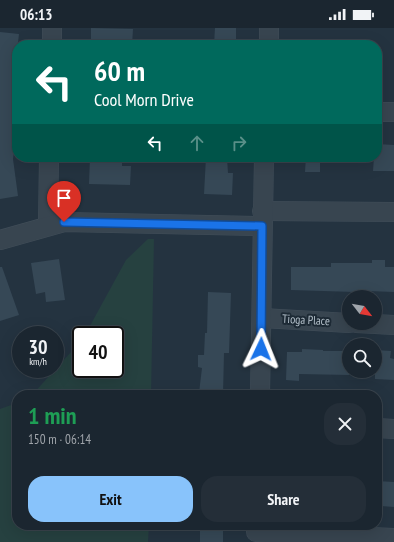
<!DOCTYPE html>
<meta charset="utf-8">
<style>
:root{--surface:#1b2630;--page:#242e38;--text:#f1f3f6;--muted:#a0a5ab;--line:#39434c;--accent:#88c3fb}
body{margin:0;font-family:"PT Sans Narrow",sans-serif;background:var(--page);color:var(--text);height:100vh;display:flex;flex-direction:column;font-size:15px;white-space:nowrap}
*{box-sizing:border-box;margin:0}
p{font-size:13px;color:var(--muted)}
.icon{flex:none;width:22px;height:22px;fill:none;stroke:currentColor;stroke-width:2;stroke-linecap:round;stroke-linejoin:round}
.map{position:relative;flex:1;overflow:hidden}
.drawer{position:absolute;left:12px;top:362px;width:370px;height:140px;display:flex;flex-direction:column;background:var(--surface);border-radius:16px;box-shadow:0 4px 16px #0002,0 0 0 1px var(--line)}
.drawer>*{flex:none}
.banner{position:absolute;left:12px;top:12px;width:370px;height:122px;border-radius:16px;box-shadow:0 4px 16px #0002,0 0 0 1px var(--line);background:#00695c;color:#fff;overflow:hidden}
.needle{width:26px;rotate:121deg}
.buttons{position:absolute;left:342px;top:262px;display:grid;gap:8px}
.buttons a{display:grid;place-items:center;width:40px;height:40px;border-radius:50%;background:var(--surface);box-shadow:0 4px 16px #0002,0 0 0 1px var(--line);font-size:20px}
.speed{position:absolute;left:12px;top:298px;display:flex;gap:8px;font-size:20px;font-weight:700;text-align:center}
.speed>*{display:grid;place-content:center;width:52px;height:52px;border-radius:50%;background:var(--surface);box-shadow:0 4px 16px #0002,0 0 0 1px var(--line);line-height:1}
.speed small{font-size:10px;font-weight:400}
.speed .limit{border:2px solid #111;border-radius:6px;background:#fff;color:#111}
.pin{position:absolute;display:grid;place-items:center;width:34px;height:34px;color:#fff;margin:-41px -17px;border-radius:50% 50% 50% 0;rotate:-45deg;box-shadow:0 0 4px #0007}
.pin .icon{rotate:45deg}
.me{position:absolute;width:44px;margin:-22px;rotate:2deg;stroke-linejoin:round;filter:drop-shadow(0 0 3px #0008)}
.turn{display:flex;align-items:center;gap:14px;height:84px;padding:0 16px;font-size:18px}
.turn .icon{width:52px;height:52px;stroke-width:2.5}
.turn b{display:block;font-size:28px;line-height:34px}
.lanes{display:flex;align-items:center;height:38px;padding:0 16px;background:#0003;justify-content:center;gap:20px;direction:ltr}
.lanes .off{opacity:.35}
.round{display:grid;place-items:center;flex:none;width:42px;height:42px;border-radius:16px;background:var(--page)}
.summary{display:flex;align-items:center;justify-content:space-between;height:68px;padding:0 16px}
h1{font-size:24px;font-weight:700;line-height:30px;color:#1e9e55}
.button{display:flex;gap:8px;margin-top:auto;padding:8px 16px}
.button a{flex:1;height:46px;border-radius:16px;background:var(--accent);color:#111;font-size:16px;font-weight:700;line-height:46px;text-align:center}
.button a+a{background:var(--page);color:var(--text)}
.status{display:flex;justify-content:space-between;align-items:center;height:28px;padding:0 20px;background:var(--surface);direction:ltr}
.status svg{height:11px;fill:currentColor}
.map>svg:first-child{display:block}
.green{fill:#264140}
.building{fill:#364856}
.lines{fill:none;stroke-linecap:round;stroke-linejoin:round}
.minor-casing{stroke:#414e59;stroke-width:20}
.minor{stroke:#384550;stroke-width:19}
.route-casing{stroke:#114b97;stroke-width:10}
.route{stroke:#1a73e8;stroke-width:7}
.labels{text-anchor:middle;stroke-width:4;stroke-linejoin:round;paint-order:stroke}
.street-label{font-size:12px;fill:#b4c0ca;stroke:#1d2a35}
</style>
<div class="status"><b>06:13</b><svg viewBox="0 0 49 12"><path d="M0 12V9h3v3zM5 12V6h3v6zM10 12V3h3v9zM15 12V0h3v12zM26 1h20v11H26zM47 4h2v5h-2z"/></svg></div>
<div class="map">
<svg width="394" height="514" viewBox="0 0 394 514">
<rect width="100%" height="100%" fill="#243340"/>
<g class="green">
<path d="M148 211H154L151 367H32L81 313V341H115V307H85L126 232Z"/>
<path d="M17 375V497H149L148 514H0V381Z"/>
</g>
<g class="building">
<path d="M91 0 133 1 132 17H91Z"/>
<path d="M215 0H236V17H214Z"/>
<path d="M0 4 19 6 15 40H17L14 109H16L13 131 18 168 0 171Z"/>
<path d="M377 116 394 117V143H373L374 129H377Z"/>
<path d="M90 129H122V138H131L130 157 89 156Z"/>
<path d="M206 129 227 130 228 145H233L232 167 204 166Z"/>
<path d="M306 129H320V144H305Z"/>
<path d="M59 231 65 272 46 274 45 264 36 266 31 235Z"/>
<path d="M372 232H385V239H394V264L368 263V269H355V264L291 262V239H331V235H372Z"/>
<path d="M0 239H2L19 287 0 293Z"/>
<path d="M208 264 231 265 229 325H224L223 367H201L199 365 202 340 198 339V327H204L205 305H207Z"/>
<path d="M302 321 323 322V323H349V347L299 346V353L286 352 287 324H302Z"/>
<path d="M375 322 391 323 390 330 394 331V352L375 351Z"/>
<path d="M377 453 394 454V479L381 478V473H377Z"/>
<rect x="200" y="497" width="23" height="17"/>
</g>
<g class="lines">
<g class="minor-casing">
<g id="minor">
<path d="M52 17V0"/>
<path d="M269 17V0"/>
<path d="M377 84H394"/>
<path d="M262 183 394 184"/>
<path d="M48 198 49 129"/>
<path d="M0 212 64 194 262 198"/>
<path d="M262 290 349 295"/>
<path d="M356 295 394 297"/>
<path d="M260 367 264 129"/>
<path d="M377 400 394 401"/>
<path d="M256 504 394 510"/>
</g>
</g>
<use href="#minor" class="minor"/>
</g>
<g class="lines">
<g class="route-casing">
<path id="route" d="M64 194 262 198 261 321"/>
</g>
<use href="#route" class="route"/>
</g>
<g class="labels">
<g class="street-label">
<text transform="translate(306 292) rotate(3)" y="4">Tioga Place</text>
</g>
</g>
</svg>
<div class="buttons">
<a><svg class="needle" viewBox="-14 -14 28 28"><path d="M0-13l5 13h-10z" fill="#e53935"/><path d="M0 13l5-13h-10z" fill="#a0a5ab"/></svg></a>
<a><svg class="icon" aria-label="search" viewBox="0 0 24 24"><circle cx="10" cy="10" r="6"/><path d="M15 15l6 6"/></svg></a>
</div>
<div class="speed"><div>30<small>km/h</small></div><div class="limit">40</div></div>
<div class="pin" style="left:64px;top:194px;background:#d93025"><svg class="icon" aria-label="arrive" viewBox="0 0 24 24"><path d="M6 21V4h12l-3 4 3 4H6"/></svg></div>
<svg class="me" style="left:261px;top:321px" viewBox="-20 -20 40 40"><path d="M0-17L14 15 0 8-14 15z" fill="#1a73e8" stroke="#fff" stroke-width="4"/></svg>
<div class="banner">
<div class="turn"><svg class="icon" aria-label="left" viewBox="0 0 24 24"><path d="M17 20v-9H6M10 6l-5 5 5 5"/></svg><div><b>60 m</b>Cool Morn Drive</div></div>
<div class="lanes"><svg class="icon" aria-label="left" viewBox="0 0 24 24"><path d="M17 20v-9H6M10 6l-5 5 5 5"/></svg><svg class="icon off" aria-label="ahead" viewBox="0 0 24 24"><path d="M12 20V5M6 11l6-6 6 6"/></svg><svg class="icon off" aria-label="right" viewBox="0 0 24 24"><path d="M7 20v-9h11M14 6l5 5-5 5"/></svg></div>
</div>
<section class="drawer">
<div class="summary"><div><h1>1 min</h1><p>150 m · 06:14</p></div><a class="round"><svg class="icon" aria-label="close" viewBox="0 0 24 24"><path d="M6 6l12 12M18 6L6 18"/></svg></a></div>
<div class="button"><a>Exit</a><a>Share</a></div>
</section>
</div>
